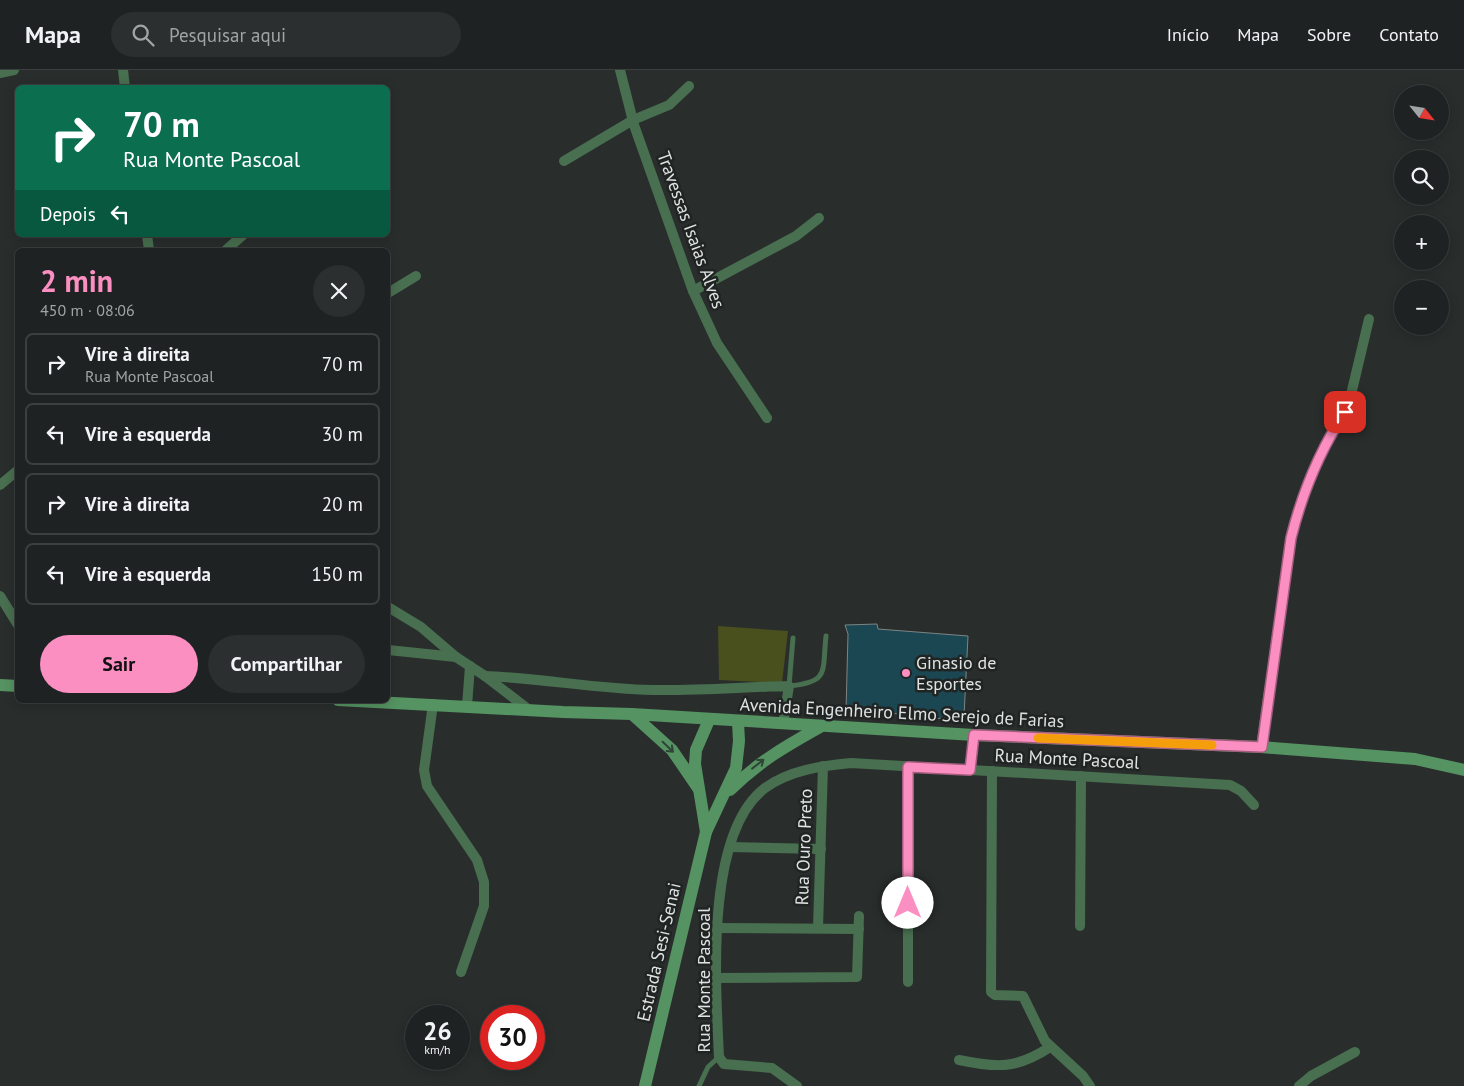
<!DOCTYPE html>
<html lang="pt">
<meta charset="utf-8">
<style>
:root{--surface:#1f2222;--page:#2c2f2f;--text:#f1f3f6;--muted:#a1a4a5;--line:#3c3f40;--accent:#fc8fc2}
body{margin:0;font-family:"PT Sans",sans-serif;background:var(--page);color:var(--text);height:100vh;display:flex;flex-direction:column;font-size:19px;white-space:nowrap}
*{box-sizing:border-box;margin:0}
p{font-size:16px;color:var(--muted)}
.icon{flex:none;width:28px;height:28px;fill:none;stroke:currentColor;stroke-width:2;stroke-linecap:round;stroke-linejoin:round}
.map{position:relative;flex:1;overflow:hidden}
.drawer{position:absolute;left:15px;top:178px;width:375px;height:455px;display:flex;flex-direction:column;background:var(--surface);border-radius:8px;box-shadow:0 2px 12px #0003,0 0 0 1px var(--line)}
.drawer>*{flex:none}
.guide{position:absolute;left:15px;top:15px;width:375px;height:152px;border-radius:8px;box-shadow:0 2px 12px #0003,0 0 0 1px var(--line);background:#0b6e4f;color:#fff;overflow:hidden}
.needle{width:32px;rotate:120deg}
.buttons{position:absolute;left:1394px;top:15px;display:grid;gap:10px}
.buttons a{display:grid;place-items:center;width:55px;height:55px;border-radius:50%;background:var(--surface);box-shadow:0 2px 12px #0003,0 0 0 1px var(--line);font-size:25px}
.speed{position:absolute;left:405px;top:935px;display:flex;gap:10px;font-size:25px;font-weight:700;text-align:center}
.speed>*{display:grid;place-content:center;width:65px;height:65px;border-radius:50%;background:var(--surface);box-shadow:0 2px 12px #0003,0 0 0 1px var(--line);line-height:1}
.speed small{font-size:12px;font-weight:400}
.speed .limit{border:8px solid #d22;background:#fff;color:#111}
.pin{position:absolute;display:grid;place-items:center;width:42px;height:42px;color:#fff;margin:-21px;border-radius:10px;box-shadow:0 2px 8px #0006}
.me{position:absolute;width:55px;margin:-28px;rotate:0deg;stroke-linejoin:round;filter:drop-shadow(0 0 4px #0008)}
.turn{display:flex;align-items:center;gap:18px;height:105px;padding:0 25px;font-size:22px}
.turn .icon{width:65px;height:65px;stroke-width:2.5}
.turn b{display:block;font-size:35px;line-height:42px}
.then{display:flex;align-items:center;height:48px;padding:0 25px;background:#0003;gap:10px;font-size:19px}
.round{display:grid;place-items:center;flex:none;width:52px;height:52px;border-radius:26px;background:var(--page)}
.head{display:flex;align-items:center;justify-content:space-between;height:85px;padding:0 25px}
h1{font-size:30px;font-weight:800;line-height:38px;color:var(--accent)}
.cta{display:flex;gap:10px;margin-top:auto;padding:10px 25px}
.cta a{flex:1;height:58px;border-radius:30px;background:var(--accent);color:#111;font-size:20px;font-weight:800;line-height:58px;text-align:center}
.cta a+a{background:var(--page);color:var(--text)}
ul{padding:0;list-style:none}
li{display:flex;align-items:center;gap:15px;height:62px;margin:0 10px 8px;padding:0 15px;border:2px solid var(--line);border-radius:8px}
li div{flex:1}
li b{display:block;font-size:19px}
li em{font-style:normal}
header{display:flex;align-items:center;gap:30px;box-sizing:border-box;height:70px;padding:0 25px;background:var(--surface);border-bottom:1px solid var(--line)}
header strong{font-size:24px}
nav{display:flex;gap:28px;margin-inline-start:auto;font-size:18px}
.search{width:350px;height:45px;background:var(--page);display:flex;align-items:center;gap:12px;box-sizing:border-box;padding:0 18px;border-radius:28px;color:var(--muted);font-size:19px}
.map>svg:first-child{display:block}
.green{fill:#494f1d}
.building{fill:#1b4752;stroke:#7e8486}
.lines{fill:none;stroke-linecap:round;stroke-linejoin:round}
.lane{stroke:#486f4f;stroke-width:5}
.street{stroke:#486f4f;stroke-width:10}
.secondary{stroke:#559362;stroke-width:12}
.oneway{stroke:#304536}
.route-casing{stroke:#a45d7e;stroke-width:12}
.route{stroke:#fc8fc2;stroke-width:9}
.slow{stroke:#f59e0b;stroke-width:9}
.poi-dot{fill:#fc8fc2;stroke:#202423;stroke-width:2}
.labels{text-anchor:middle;stroke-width:5;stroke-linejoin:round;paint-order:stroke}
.street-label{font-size:18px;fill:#e0e3e3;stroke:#202423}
.poi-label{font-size:18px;fill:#e0e3e3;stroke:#202423;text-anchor:start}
</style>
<header>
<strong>Mapa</strong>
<div class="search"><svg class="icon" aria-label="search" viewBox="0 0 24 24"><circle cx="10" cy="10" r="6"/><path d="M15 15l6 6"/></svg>Pesquisar aqui</div>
<nav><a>Início</a><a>Mapa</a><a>Sobre</a><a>Contato</a></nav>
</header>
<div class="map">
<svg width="1464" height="1016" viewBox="0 0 1464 1016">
<rect width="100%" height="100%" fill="#292e2d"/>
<path class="green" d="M718 556 788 561 782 613 719 610Z"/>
<path class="building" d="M877 554 878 559 968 566 964 646 923 650 920 645 846 641 848 564 845 555Z"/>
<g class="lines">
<g class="lane">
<path d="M793 568 789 616C830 612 822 602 826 566"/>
<path d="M699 1016 708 997 719 987"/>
</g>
<g class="street">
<path d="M123 0 125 18"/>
<path d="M620 0 634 55 693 221 717 273 767 348"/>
<path d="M0 3 14 0"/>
<path d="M564 91 633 50 669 35 689 16"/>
<path d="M147 165 149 180"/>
<path d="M226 180 243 165"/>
<path d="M693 221 796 166 819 148"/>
<path d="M388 223 416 206"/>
<path d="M0 415 18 400"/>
<path d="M0 526 18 555"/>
<path d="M388 537 421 557 456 587 485 606 528 639"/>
<path d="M388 580 456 587"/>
<path d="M485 606C541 608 596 619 652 620 697 621 743 617 789 616L783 654"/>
<path d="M433 634 424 700 427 716 477 790 484 812V836L461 902"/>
<path d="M467 636 470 596"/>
<path d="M1261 677 1291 468 1300 436 1319 388 1349 333 1369 249"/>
<path d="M970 700 974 665"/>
<path d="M992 701 991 922 995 925 1023 926 1045 971 1083 1006 1090 1016"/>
<path d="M730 777 821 779"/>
<path d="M1080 856 1081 706"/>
<path d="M717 858 859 859"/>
<path d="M818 858 823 696"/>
<path d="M717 908 857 907 859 846"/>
<path d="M908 912V697"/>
<path d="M959 990C997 998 1017 999 1050 977"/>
<path d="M797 1016 772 998 724 994 719 987C716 918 704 764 765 718 790 700 821 696 851 693L1230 715 1241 721 1254 735"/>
<path d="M1299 1016 1311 1006 1355 982"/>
</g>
<g class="secondary">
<path d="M0 615 18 616"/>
<path d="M338 630 563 642 632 644 974 665 1261 677 1415 689 1464 700"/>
<path d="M632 644 672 680 698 718"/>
<path d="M730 720C758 692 786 676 820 657"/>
<path d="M706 762 695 694 696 680 709 650"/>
<path d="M645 1016 706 762 736 698 739 671 738 652"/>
</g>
</g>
<defs><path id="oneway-shaft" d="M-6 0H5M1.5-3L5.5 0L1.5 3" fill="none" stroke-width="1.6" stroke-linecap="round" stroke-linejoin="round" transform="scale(1.25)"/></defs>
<g class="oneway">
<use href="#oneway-shaft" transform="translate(668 677) rotate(44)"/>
<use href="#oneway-shaft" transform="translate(758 694) rotate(-38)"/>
</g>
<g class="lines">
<g class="route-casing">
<path id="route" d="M908 833V697L970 700 974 665 1262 677 1291 468C1302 424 1320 380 1345 342"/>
</g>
<use href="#route" class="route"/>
<path class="slow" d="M1038 668 1212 675"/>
</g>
<circle class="poi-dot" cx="906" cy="603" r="5"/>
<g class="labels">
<g class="street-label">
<text transform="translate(691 160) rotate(70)" y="6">Travessas Isaias Alves</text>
<text transform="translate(902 643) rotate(3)" y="6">Avenida Engenheiro Elmo Serejo de Farias</text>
<text transform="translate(1067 689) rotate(3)" y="6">Rua Monte Pascoal</text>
<text transform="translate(804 777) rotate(-88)" y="6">Rua Ouro Preto</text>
<text transform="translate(659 882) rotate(-77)" y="6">Estrada Sesi-Senai</text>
<text transform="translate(704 910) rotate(-90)" y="6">Rua Monte Pascoal</text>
</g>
<g class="poi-label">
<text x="916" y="599">Ginasio de<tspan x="916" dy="21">Esportes</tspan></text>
</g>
</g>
</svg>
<div class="buttons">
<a><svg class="needle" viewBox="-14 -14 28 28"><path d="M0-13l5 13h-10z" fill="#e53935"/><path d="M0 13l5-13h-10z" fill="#a1a4a5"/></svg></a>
<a><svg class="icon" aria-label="search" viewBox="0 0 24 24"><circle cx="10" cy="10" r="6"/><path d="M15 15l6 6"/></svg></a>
<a>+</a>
<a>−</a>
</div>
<div class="speed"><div>26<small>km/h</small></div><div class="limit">30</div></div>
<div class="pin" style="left:1345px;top:342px;background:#d93025"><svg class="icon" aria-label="arrive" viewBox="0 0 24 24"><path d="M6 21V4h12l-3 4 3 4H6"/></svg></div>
<svg class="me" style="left:908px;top:833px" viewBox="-20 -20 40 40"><circle r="19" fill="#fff"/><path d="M0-13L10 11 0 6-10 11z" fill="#fc8fc2"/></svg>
<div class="guide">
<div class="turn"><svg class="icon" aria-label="right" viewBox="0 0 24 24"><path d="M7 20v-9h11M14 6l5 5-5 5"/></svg><div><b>70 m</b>Rua Monte Pascoal</div></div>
<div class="then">Depois<svg class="icon" aria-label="left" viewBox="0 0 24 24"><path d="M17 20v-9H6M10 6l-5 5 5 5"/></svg></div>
</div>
<section class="drawer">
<div class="head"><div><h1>2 min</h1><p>450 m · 08:06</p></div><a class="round"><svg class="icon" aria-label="close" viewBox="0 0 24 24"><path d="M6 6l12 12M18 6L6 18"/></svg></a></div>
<ul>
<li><svg class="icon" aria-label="right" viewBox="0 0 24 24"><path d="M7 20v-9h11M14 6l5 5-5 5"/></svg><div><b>Vire à direita</b><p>Rua Monte Pascoal</p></div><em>70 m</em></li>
<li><svg class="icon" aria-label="left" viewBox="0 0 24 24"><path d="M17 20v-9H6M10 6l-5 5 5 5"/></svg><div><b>Vire à esquerda</b></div><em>30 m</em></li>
<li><svg class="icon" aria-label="right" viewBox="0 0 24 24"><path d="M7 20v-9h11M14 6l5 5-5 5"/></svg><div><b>Vire à direita</b></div><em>20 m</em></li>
<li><svg class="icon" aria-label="left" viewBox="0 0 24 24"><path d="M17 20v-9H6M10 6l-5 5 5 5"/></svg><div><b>Vire à esquerda</b></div><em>150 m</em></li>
</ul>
<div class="cta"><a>Sair</a><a>Compartilhar</a></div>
</section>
</div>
